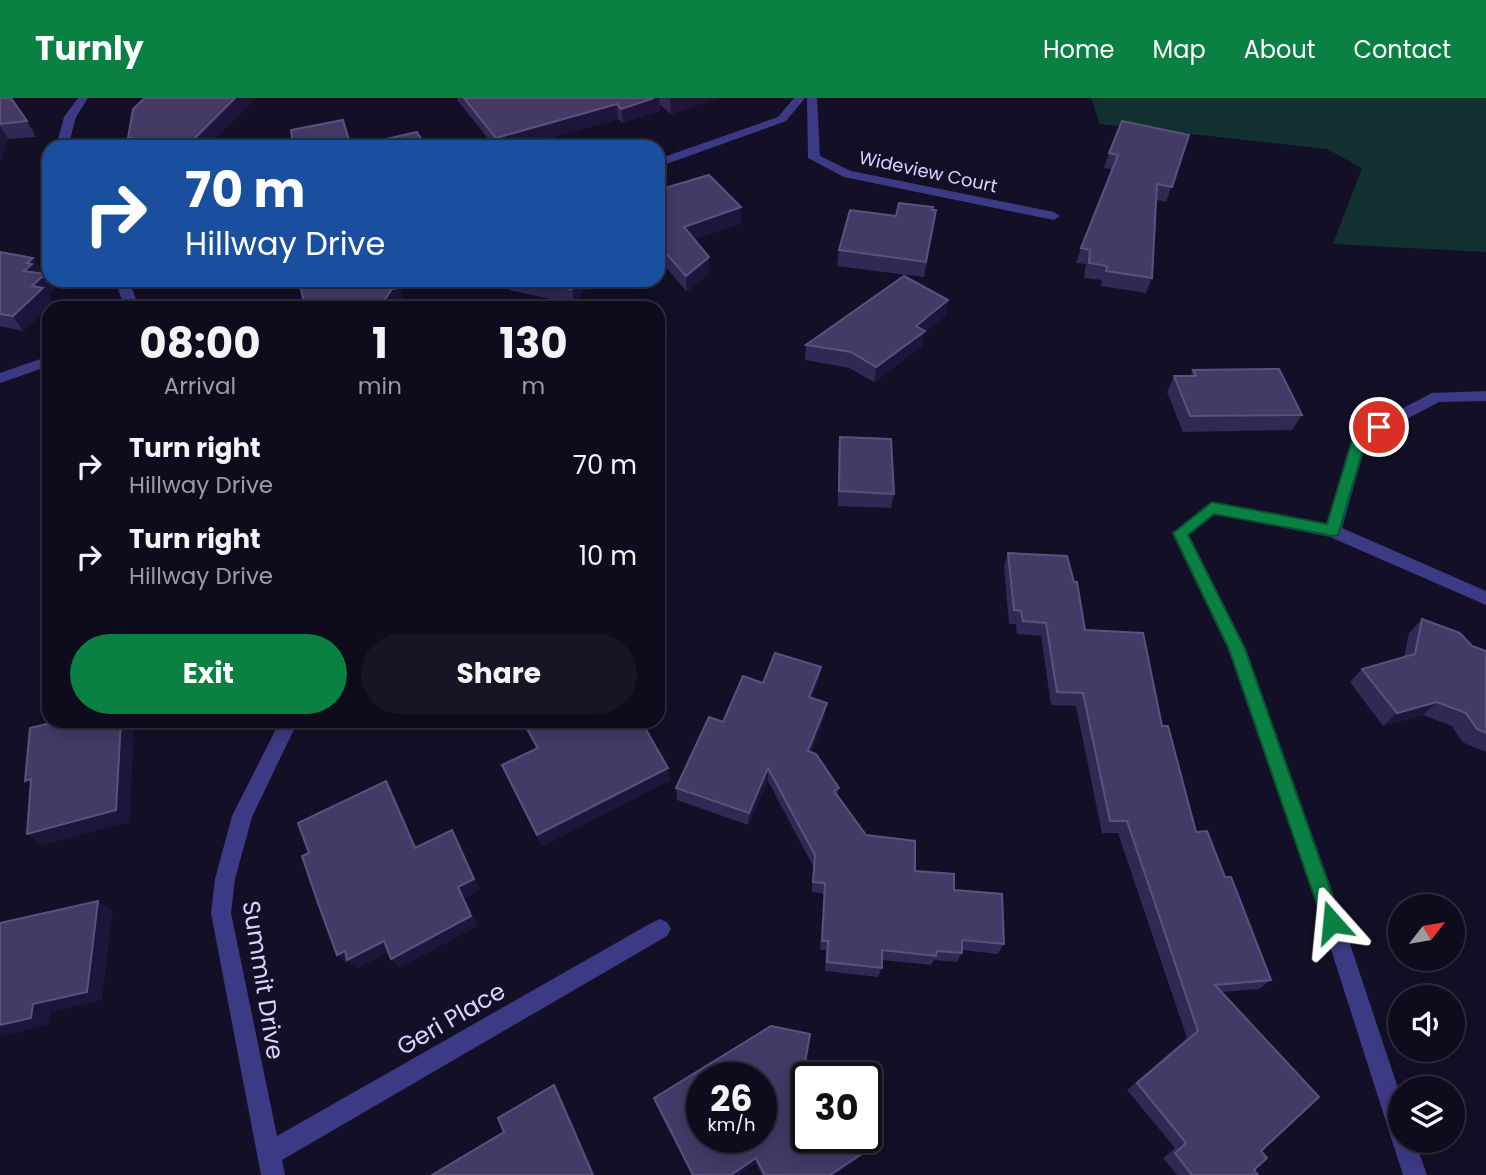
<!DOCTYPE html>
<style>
:root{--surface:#0e0b1c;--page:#171425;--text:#f1f3f6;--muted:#9b9ba3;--line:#2e2b3b;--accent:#0b8043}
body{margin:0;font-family:Poppins,sans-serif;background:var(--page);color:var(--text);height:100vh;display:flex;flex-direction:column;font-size:26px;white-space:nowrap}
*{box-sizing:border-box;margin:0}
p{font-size:23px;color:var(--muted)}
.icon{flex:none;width:38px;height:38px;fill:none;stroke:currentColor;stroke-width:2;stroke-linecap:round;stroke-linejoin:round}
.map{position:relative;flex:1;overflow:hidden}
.drawer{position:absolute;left:42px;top:203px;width:623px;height:427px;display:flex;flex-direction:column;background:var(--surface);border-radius:21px;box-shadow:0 4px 18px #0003,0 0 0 2px var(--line)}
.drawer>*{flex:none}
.guide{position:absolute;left:42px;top:42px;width:623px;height:147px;border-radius:21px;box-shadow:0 4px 18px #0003,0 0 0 2px var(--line);background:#1a4fa0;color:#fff;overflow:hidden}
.needle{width:46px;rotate:59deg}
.fabs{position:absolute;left:1388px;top:796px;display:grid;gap:14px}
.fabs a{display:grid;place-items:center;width:77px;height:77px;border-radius:50%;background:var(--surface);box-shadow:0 4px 18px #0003,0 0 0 2px var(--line);font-size:35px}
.speed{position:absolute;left:686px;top:964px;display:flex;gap:14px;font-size:35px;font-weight:700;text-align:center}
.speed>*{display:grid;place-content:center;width:91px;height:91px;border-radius:50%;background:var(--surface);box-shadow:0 4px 18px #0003,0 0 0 2px var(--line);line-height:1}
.speed small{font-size:18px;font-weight:400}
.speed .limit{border:4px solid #111;border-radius:10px;background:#fff;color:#111}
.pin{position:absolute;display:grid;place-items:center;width:60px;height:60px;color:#fff;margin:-30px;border:4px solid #fff;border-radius:50%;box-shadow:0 2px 7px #0007}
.me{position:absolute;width:77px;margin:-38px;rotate:342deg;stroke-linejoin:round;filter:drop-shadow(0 0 5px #0008)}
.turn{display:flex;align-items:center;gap:24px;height:147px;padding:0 28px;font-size:32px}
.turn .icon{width:91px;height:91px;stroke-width:2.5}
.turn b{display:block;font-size:49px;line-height:60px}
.eta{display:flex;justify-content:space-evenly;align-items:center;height:119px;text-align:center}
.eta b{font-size:42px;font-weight:700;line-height:49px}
.button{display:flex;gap:14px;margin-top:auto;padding:14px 28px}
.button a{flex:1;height:80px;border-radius:42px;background:var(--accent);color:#fff;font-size:28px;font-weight:700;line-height:80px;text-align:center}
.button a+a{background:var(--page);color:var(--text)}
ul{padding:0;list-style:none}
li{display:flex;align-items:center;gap:21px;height:91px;padding:0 28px}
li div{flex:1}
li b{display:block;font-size:26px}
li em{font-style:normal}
header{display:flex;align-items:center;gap:42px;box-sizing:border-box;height:98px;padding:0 35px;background:var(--accent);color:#fff}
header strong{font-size:33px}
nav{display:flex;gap:38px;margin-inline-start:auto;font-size:24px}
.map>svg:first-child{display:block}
.green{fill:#12302f}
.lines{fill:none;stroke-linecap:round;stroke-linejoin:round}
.minor{fill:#3d3a85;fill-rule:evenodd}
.wall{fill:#312854}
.shaded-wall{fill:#1d163a}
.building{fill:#433a66;stroke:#5a527e;stroke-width:2;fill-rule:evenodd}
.route{fill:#0b8043;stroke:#07532c;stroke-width:2}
.labels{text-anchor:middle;stroke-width:5;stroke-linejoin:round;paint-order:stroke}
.far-street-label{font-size:18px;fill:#d9d4ff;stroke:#130f26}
.near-street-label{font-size:24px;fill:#d9d4ff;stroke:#130f26}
</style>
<header>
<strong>Turnly</strong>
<nav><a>Home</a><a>Map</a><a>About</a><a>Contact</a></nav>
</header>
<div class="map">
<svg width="1486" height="1077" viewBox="0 0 1486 1077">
<rect width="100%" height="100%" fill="#130f26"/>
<path class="green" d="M1091 0H1486V154L1333 146 1362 70 1327 51 1100 26Z"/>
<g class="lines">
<g class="minor">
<path d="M78 0H88L76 19 68 49H56L64 19Z"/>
<path d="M794 0H805L786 23 658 69V61L778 19Z"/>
<path d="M807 0H817L820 58 851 73 1054 114 1060 118 1054 122 844 79 808 60Z"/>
<path d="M115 182H129L139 210H125Z"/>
<path d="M49 258V268L0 285V275Z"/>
<path d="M1486 293V303L1439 304 1367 342 1342 430 1486 493V507L1330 439 1215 416 1189 437 1246 551 1334 798 1400 996V1043H1415L1427 1077H1403L1314 798 1228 551 1172 435 1212 404 1327 426 1355 335 1432 295Z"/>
<path d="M280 623H298L252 719 235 781 231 815 277 1038 653 824 660 821 667 824 671 831 667 838 282 1062 285 1077H261L211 815 215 781 232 718Z"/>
</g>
</g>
<g class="wall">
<path d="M0 0 27 23 36 39 8 41 0 63Z"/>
<path d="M457 0H718L671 16 660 7V13L623 25 618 21 520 49H495L457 2Z"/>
<path d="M1189 37 1166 104 1156 102 1152 180 1146 195 1101 188 1102 182 1084 180 1086 166 1076 165 1081 150 1112 71 1104 70 1109 55Z"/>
<path d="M658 92 741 109V125L694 141 710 174 687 194 658 160Z"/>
<path d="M932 112H936L924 179 837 168 839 152 896 118Z"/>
<path d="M0 154 43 174 41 176H45L54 191 48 197 53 205 23 233 0 228Z"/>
<path d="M507 182H598L591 192 585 191 574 206 509 192Z"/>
<path d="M948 202 945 218 924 235 922 248 874 284 849 270 805 262 806 247Z"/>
<path d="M1193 272 1302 317 1292 332 1183 334 1167 294 1174 278H1190Z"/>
<path d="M840 339 894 396 891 410 838 408V354Z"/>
<path d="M1008 455 1085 532 1162 628 1196 734 1225 779 1271 882 1259 891 1221 894 1261 1053 1254 1072 1258 1077H1177L1163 1060 1175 1050 1127 992 1187 940 1118 735H1102L1076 608 1051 607 1041 538 1017 536 1016 526H1009L1004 469Z"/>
<path d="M1422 521 1472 548 1486 553V654L1462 644 1452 628 1423 617 1383 628 1350 584 1362 571 1404 559 1409 535Z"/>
<path d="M819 582 812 600 825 618 811 654 839 690 837 698 866 737 915 773 954 792 1004 846 998 856 962 852V855L957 864 934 862 931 867 882 862V870L878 879 825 873 826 852H820L824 796 812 794 813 768 768 683 748 727 677 702 676 690 763 585Z"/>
<path d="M534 623H633L670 682 542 748 502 667 536 651 528 633 537 629Z"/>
<path d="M654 1000 792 1039 866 1053 862 1058 834 1077H762L756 1065 737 1077H692Z"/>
</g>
<g class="shaded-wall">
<path d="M235 0H256L208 49H147Z"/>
<path d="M654 0H659L660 13 623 25 621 11Z"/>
<path d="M673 0H718L671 16 670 1Z"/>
<path d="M617 6 618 21 520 49H498L496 40Z"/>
<path d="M0 28 8 41 0 63Z"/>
<path d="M741 109V125L685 144 684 129Z"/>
<path d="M709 159 710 174 687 194 686 178Z"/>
<path d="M33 160 43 174 40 177 45 176 54 191 48 197 53 205 23 233 13 218 27 165Z"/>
<path d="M397 182 404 205 397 207 395 210H379Z"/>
<path d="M578 182H584L585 191 574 206 572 191Z"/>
<path d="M590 182H598L591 192Z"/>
<path d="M948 202 945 218 924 235 922 248 874 284 876 269 916 228Z"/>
<path d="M665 446 666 460 658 490V470Z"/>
<path d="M821 569 819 582 808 612 809 599Z"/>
<path d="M1437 604 1423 617 1383 628 1397 615Z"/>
<path d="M827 605 825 618 806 665 808 653Z"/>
<path d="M121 623H134L130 724 42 747 27 736Z"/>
<path d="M668 670 670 682 542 748 537 737Z"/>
<path d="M768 670V683L748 727 749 715Z"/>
<path d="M386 683 393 695 422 761 415 750Z"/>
<path d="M452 732 458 743 480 792 465 800 478 828 399 870 391 861 458 789Z"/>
<path d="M98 803 113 813 102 902 51 914 48 927 0 939V927L33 906Z"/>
<path d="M384 843 392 852 357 871 349 864 347 866 337 857 345 853Z"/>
<path d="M554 987 559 994 595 1077H593Z"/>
<path d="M866 1053 862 1058 834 1077H830Z"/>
<path d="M756 1060V1065L737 1077H731Z"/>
</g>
<g class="building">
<path d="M0 0H11L27 23 0 26Z"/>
<path d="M145 0H235L192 43 147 49H130L132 40H128L133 11Z"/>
<path d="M464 0H654L621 11 617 6 496 40Z"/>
<path d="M343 22 351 49H293L291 32Z"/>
<path d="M1122 23 1189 37 1172 89 1157 86 1152 180 1106 173 1107 168 1089 165 1090 152 1081 150 1118 57 1109 55Z"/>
<path d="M417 34 426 49 356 48Z"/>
<path d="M709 77 741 109 684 129 709 159 686 178 658 146V92Z"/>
<path d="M899 105 933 109 932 112H936L926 164 839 152 850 112 896 118Z"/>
<path d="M0 154 33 160 27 165 32 166 24 173 45 176 32 188 43 190 13 218 0 216Z"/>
<path d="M904 178 948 202 916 228 925 233 876 269 851 254 806 247Z"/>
<path d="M299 182H397L399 190 392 191 379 210H305Z"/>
<path d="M532 182H578L572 191Z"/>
<path d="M274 205 299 210H270Z"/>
<path d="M1279 271 1302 317 1190 318 1174 278H1196L1193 272Z"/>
<path d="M840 339 891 341 894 396 839 393Z"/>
<path d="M658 444 665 446 658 470Z"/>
<path d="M1008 455 1067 458 1074 484H1077L1085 532 1143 535 1162 628H1168L1196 734 1207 733 1225 779H1231L1271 882 1215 887 1319 999 1261 1053 1267 1060 1254 1072 1258 1077H1192L1175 1055 1186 1045 1137 985 1198 933 1127 723H1110L1083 595 1057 594 1046 525 1023 523 1021 513 1014 512Z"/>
<path d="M1422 521 1460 535 1472 548 1486 553V635L1477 631 1466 615 1437 604 1397 615 1362 571 1415 556Z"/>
<path d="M775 555 821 569 809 599 827 605 808 653 816 656 839 690 834 693 866 737 915 743V773L954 776V792L1002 796 1004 846 962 842V855L937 853 936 858 882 852V870L827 864 828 843H822L825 785 813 784 815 757 768 670 749 715 676 690 709 619 723 624 743 578 763 585Z"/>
<path d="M59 623H121L116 712 27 736 31 681 25 683 30 630Z"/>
<path d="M536 623H641L668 670 537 737 502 667 538 650 528 633 539 628Z"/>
<path d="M386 683 415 750 452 732 474 781 458 789 471 818 391 861 384 843 347 862 345 853 337 857 318 805 302 758 309 755 298 725Z"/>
<path d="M98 803 87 894 33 906 31 920 0 927V825Z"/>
<path d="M771 928 810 936 792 1039 807 1028V1040H858L866 1053 830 1077H765L756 1060 731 1077H693L654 1000ZM702 980H761V1040H702Z"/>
<path d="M554 987 593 1077H432L504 1034 498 1020Z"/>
</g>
<path class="route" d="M1379 324 1386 329 1366 342 1338 437 1333 438 1214 416 1188 437 1245 551 1342 824 1339 831 1332 834 1325 831 1323 824 1229 551 1173 435 1212 404 1327 426 1353 339Z"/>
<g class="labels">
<g class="far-street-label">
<text transform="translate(928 74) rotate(12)" y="6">Wideview Court</text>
</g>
<g class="near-street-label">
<text transform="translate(263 882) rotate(81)" y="8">Summit Drive</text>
<text transform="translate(451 921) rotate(-30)" y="8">Geri Place</text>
</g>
</g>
</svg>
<div class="fabs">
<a><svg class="needle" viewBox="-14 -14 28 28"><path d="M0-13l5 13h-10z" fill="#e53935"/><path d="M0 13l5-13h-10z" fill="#9b9ba3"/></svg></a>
<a><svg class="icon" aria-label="sound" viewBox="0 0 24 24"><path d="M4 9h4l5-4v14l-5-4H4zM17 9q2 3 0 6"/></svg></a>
<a><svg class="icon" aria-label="layers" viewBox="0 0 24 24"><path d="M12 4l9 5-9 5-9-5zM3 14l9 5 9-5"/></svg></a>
</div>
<div class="speed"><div>26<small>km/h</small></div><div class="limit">30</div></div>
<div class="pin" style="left:1379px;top:329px;background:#d93025"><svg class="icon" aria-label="arrive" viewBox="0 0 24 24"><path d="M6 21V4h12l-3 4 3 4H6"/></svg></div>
<svg class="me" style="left:1332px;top:824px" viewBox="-20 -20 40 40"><path d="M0-17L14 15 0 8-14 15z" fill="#0b8043" stroke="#fff" stroke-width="4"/></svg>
<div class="guide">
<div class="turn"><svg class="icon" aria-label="right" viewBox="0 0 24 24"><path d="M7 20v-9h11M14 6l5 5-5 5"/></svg><div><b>70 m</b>Hillway Drive</div></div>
</div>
<section class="drawer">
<div class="eta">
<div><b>08:00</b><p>Arrival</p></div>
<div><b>1</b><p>min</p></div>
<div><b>130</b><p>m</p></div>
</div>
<ul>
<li><svg class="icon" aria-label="right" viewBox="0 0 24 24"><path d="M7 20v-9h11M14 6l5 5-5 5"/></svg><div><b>Turn right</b><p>Hillway Drive</p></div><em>70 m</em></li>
<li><svg class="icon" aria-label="right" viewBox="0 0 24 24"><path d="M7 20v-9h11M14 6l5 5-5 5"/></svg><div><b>Turn right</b><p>Hillway Drive</p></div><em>10 m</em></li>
</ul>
<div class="button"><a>Exit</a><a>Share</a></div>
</section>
</div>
